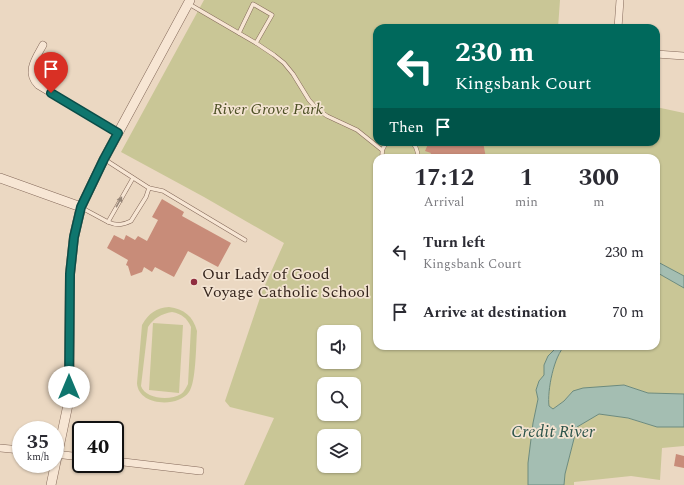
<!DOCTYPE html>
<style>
:root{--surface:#fff;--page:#f2f2f3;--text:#2b2b33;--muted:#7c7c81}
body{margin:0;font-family:Spectral,serif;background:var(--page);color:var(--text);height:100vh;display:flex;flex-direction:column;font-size:15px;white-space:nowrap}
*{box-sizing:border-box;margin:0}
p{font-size:13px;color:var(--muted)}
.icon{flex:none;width:22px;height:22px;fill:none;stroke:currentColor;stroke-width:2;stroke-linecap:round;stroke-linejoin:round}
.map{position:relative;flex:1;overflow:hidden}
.panel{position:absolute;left:373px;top:154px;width:287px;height:196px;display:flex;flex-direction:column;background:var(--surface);border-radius:12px;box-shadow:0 1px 3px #0004}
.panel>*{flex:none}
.banner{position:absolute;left:373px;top:24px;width:287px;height:122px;border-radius:12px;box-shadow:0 1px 3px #0004;background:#00695c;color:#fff;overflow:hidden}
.buttons{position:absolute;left:317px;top:325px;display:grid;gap:8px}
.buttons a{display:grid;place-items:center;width:44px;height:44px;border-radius:8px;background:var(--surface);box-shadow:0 1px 3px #0004;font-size:20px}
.speed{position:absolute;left:12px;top:421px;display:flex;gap:8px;font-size:20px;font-weight:700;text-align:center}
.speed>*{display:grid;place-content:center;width:52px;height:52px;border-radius:50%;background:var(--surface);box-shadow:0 1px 3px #0004;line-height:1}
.speed small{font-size:10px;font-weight:400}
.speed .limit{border:2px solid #111;border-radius:6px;background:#fff;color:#111}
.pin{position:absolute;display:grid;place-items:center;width:34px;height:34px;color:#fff;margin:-41px -17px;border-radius:50% 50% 50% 0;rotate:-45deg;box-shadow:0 0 4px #0007}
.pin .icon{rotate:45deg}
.me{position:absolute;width:44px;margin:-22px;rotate:0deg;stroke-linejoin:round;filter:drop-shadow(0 0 3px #0008)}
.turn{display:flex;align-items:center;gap:14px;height:84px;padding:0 16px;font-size:18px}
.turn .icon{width:52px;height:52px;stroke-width:2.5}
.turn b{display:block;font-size:28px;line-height:34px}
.then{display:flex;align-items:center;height:38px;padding:0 16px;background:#0003;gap:8px;font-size:15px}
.eta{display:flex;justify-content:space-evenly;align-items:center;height:68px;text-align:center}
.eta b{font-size:24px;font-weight:700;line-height:28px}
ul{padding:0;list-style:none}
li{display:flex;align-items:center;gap:12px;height:60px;padding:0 16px}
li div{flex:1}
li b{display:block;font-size:15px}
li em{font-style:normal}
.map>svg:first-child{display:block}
.green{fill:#c9c696;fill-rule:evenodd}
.water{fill:#a4beb2;stroke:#6c8b7e}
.building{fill:#c88c79}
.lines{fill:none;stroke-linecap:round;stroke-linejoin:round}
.service-casing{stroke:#84695a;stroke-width:4.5}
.minor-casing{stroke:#84695a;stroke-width:8}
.tertiary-casing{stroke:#84695a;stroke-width:10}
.service{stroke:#f7e6d4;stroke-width:3.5}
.minor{stroke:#f7e6d4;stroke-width:7}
.tertiary{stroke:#f7e6d4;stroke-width:9}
.oneway{fill:#968678}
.route-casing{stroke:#0a4d48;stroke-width:10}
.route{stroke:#0f766e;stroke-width:7}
.poi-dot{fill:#902d3f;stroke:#f3e3d1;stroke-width:1.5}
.labels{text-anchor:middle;stroke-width:3.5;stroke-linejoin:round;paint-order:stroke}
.park-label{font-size:16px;font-style:italic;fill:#4d5025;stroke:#f3e3d1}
.poi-label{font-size:16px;fill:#35251d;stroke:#f3e3d1;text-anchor:start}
.water-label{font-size:17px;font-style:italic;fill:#2d544b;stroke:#f3e3d1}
</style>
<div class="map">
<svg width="684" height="485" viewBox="0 0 684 485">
<rect width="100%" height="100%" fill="#ebd8c2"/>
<g class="green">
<path d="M204 0H560L558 28H377V142H656V107L684 113V276L656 261V158H377V346H558L548 356 544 365V375L539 381 536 390 538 399 533 424 528 463V485H244L274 418 230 407 225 401 262 292 284 243 204 197 121 152ZM324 332H354V362H324ZM324 384H354V414H324ZM324 436H354V466H324Z"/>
<path d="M656 272 684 288V394L648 393 624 385 573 391 564 401 553 409 549 406C547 391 554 355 565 346H656Z"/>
<path d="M169 307C184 309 193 316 197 331 196 345 196 383 189 392 178 408 138 406 137 383L142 325C149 313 156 308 169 307ZM172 312C182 314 187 318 191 327L188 384C186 388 184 392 181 394 170 401 145 399 141 386L148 327C154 318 161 314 172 312Z"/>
<path d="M153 323 183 325 179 393 149 390Z"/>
<path d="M599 414 627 418 657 427H684V446L662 448 660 480 631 476 574 482V485H564L565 474 577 427Z"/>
</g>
<g class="water">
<path d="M656 261 684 276V288L656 272Z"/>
<path d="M558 346H565C554 355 547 391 549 406L553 409 564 401 573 391 583 388 624 385 648 393 684 394V427H657L628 418 599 414 577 427 565 474 564 485H528V463L533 423 538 399 536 390 539 381 544 375V365L548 356Z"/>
</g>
<g class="building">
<path d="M429 142H471L476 144 477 142H483L486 158H429L431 153 425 151Z"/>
<path d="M162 199 184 212 182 216 231 243 218 267 188 251 174 277 155 267 152 272 144 267 142 272 131 276 128 266 126 265 128 260 107 248 114 235 124 240 126 235 135 240 138 236 147 241 158 220 152 217Z"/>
<path d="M676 454 684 456V468L674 466Z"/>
</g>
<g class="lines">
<g class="service-casing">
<g id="service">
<path d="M189 4 256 43 274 55 284 63 293 74 309 100 317 109 327 116 357 130 382 150"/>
<path d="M239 33 253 4 272 15 256 43"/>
<path d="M411 142C417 146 418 152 418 158"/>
<path d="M382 158C382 151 382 147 388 142"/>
<path d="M104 159 149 188 163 191 245 240"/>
<path d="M82 208 108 222 133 178"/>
<path d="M108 222C117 226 123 225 131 221L146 197 149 188"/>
</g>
</g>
<g class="minor-casing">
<g id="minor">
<path d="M618 28 620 0"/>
<path d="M43 45C36 58 25 72 38 85L118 133"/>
<path d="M656 54 684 56"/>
<path d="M0 448 21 450"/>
<path d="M55 454 81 457"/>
<path d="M115 461 200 471"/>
</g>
</g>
<g class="tertiary-casing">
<g id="tertiary">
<path d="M0 178 81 207"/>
<path d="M51 485 69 400 70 274 74 237 81 207 104 159 190 0"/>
</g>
</g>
<use href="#service" class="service"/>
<use href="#minor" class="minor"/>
<use href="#tertiary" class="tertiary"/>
</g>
<defs><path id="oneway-solid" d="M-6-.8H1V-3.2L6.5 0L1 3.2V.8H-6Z"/></defs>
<use class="oneway" href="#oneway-solid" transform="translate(119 202) rotate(-61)"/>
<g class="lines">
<g class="route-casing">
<path id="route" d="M51 93 118 133 104 159 81 207 74 237 70 274 69 387"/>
</g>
<use href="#route" class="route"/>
</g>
<circle class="poi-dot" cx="194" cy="282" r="4"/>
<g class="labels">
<g class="park-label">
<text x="268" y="114">River Grove Park</text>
</g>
<g class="poi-label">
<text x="202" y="279">Our Lady of Good<tspan x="202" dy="18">Voyage Catholic School</tspan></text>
</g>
<g class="water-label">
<text x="553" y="437">Credit River</text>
</g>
</g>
</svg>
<div class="buttons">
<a><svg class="icon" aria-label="sound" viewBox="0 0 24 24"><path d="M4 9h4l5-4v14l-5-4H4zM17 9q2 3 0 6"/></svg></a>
<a><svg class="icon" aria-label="search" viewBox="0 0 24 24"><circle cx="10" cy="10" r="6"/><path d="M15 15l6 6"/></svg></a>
<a><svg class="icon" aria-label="layers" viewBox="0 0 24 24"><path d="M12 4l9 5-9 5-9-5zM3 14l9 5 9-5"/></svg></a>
</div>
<div class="speed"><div>35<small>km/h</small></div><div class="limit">40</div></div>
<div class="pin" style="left:51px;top:93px;background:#d93025"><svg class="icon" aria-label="arrive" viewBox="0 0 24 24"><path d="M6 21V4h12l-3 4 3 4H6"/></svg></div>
<svg class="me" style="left:69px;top:387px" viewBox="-20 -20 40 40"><circle r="19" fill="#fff"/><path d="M0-13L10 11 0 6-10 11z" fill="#0f766e"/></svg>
<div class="banner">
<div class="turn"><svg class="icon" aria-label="left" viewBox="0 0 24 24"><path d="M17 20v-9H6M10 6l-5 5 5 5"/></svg><div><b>230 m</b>Kingsbank Court</div></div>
<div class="then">Then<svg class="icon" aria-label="arrive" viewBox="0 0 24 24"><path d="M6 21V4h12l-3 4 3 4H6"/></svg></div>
</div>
<section class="panel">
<div class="eta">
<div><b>17:12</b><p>Arrival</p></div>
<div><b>1</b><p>min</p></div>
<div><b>300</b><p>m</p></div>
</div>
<ul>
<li><svg class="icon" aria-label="left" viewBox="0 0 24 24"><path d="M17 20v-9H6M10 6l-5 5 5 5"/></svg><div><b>Turn left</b><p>Kingsbank Court</p></div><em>230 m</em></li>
<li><svg class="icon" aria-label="arrive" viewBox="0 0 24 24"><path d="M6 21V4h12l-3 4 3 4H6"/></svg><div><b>Arrive at destination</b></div><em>70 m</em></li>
</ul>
</section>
</div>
